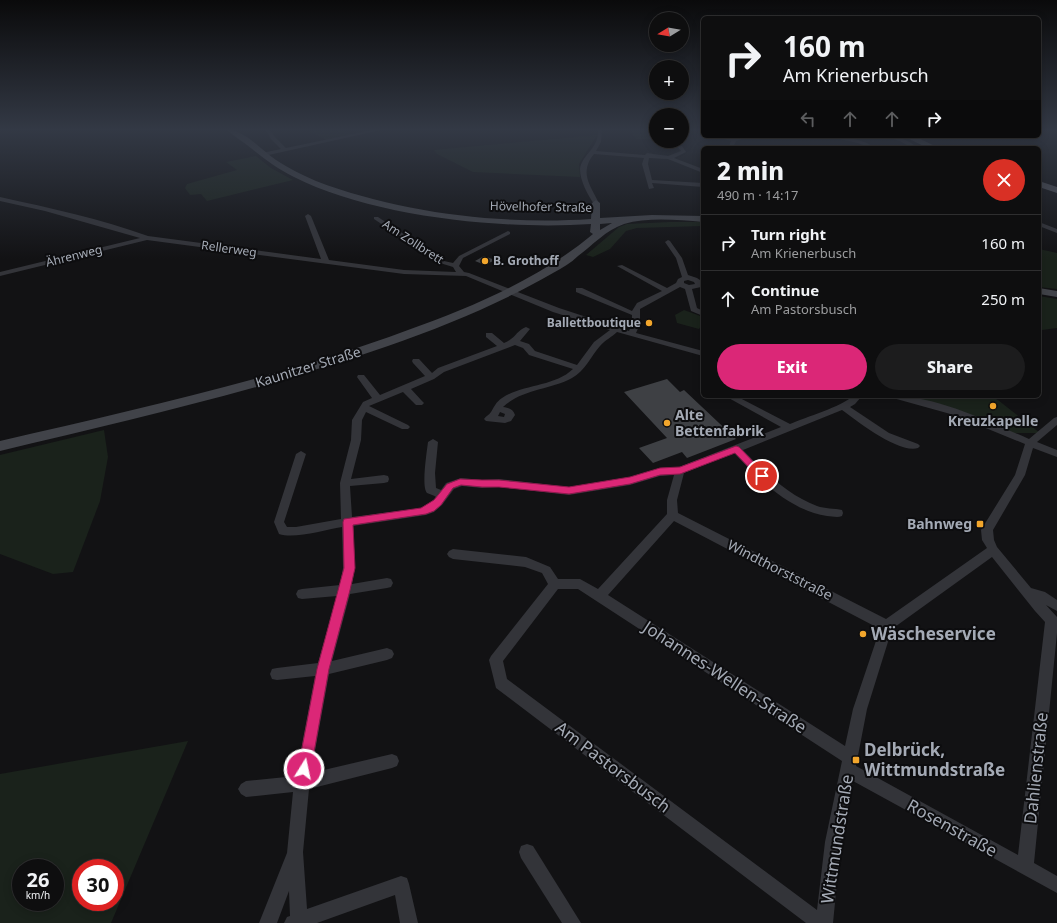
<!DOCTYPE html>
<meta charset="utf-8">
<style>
:root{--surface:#0e0e0f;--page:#1c1c1d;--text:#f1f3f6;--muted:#9b9c9e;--line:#2e2e2f;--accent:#db2777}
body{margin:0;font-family:"Noto Sans",sans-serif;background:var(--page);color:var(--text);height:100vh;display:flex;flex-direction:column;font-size:15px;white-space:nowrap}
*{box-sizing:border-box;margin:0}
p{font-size:13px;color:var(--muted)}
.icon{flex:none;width:22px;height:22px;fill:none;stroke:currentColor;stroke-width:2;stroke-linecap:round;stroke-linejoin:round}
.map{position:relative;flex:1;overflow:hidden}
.side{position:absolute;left:701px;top:146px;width:340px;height:252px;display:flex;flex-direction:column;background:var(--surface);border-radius:6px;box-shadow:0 2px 10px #0003,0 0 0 1px var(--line)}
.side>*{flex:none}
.guide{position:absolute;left:701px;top:16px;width:340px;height:122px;border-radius:6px;box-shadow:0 2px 10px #0003,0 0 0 1px var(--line);background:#0e0e0f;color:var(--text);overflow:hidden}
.needle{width:26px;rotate:259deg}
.controls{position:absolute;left:649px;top:12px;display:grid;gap:8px}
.controls a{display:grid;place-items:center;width:40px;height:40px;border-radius:50%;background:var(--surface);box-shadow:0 2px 10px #0003,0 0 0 1px var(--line);font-size:20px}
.speed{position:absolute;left:12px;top:859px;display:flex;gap:8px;font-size:20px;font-weight:700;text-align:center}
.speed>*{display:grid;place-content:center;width:52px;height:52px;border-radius:50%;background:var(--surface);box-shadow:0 2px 10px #0003,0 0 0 1px var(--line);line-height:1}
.speed small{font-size:10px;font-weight:400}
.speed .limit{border:6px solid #d22;background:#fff;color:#111}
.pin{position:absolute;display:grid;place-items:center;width:34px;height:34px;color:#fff;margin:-17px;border:2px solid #fff;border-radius:50%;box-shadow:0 1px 4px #0007}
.me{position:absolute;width:44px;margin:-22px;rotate:10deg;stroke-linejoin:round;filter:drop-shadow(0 0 3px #0008)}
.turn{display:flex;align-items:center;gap:14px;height:84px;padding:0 16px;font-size:18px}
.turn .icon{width:52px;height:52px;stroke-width:2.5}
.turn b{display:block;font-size:28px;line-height:34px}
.lanes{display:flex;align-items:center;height:38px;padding:0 16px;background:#0003;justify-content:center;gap:20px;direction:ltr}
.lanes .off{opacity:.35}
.round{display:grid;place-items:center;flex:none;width:42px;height:42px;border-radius:21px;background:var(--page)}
.head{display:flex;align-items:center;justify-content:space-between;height:68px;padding:0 16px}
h1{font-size:24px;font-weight:800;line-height:30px}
.cta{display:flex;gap:8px;margin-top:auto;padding:8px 16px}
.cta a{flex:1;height:46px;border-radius:24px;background:var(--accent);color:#fff;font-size:16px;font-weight:800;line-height:46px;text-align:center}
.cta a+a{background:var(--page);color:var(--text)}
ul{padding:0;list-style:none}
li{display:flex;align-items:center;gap:12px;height:56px;padding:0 16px;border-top:1px solid var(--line)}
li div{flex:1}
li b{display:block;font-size:15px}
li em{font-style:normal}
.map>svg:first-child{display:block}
.green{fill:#1a221b;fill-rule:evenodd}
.building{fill:#3e4044}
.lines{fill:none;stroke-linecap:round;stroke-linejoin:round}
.street{fill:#333439;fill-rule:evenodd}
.secondary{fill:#414349;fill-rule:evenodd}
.primary{fill:#4f5158;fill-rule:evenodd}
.route{fill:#db2777;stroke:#8e194d}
.poi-dot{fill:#f2a62c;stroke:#0d0d0f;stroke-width:1.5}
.labels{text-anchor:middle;stroke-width:4;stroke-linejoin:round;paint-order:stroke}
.far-street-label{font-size:12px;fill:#a4aab5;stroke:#0d0d0f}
.far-poi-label{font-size:12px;font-weight:bold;fill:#a4aab5;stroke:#0d0d0f;text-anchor:start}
.street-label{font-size:14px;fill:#a4aab5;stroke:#0d0d0f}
.poi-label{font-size:14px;font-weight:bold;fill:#a4aab5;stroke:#0d0d0f;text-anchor:start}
.near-poi-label{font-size:17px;font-weight:bold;fill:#a4aab5;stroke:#0d0d0f;text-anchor:start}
.near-street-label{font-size:17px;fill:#a4aab5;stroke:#0d0d0f}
</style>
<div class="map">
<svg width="1057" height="923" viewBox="0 0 1057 923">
<rect width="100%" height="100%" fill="#121214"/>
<g class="green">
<path d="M307 130H342L355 134 326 140Z"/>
<path d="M629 130H656V139H636Z"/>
<path d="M597 135 579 164 580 177 473 172 437 154 434 150Z"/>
<path d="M256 156 271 168 293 180 207 201 201 194 190 195 185 188 187 184 237 170 226 162Z"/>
<path d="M670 222H703V226L637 228 626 231 610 249 593 257 586 255 619 227 627 224Z"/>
<path d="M1039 249 1057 253V289L1039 287Z"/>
<path d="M1039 296 1057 299V328L1042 330 1039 328Z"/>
<path d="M684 310 703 317V323L699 329 677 323 675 315Z"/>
<path d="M906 396H991L998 400 1040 433H1013L947 408Z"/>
<path d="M104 430 108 457 100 501 73 572 53 574 0 554V455Z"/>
<path d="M188 741 111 923H0V774ZM21 868H55V902H21ZM81 868H115V902H81Z"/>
</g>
<g class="building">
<path d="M484 256 495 260 485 265 475 261Z"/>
<path d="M667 379 680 392 684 390 736 439 687 458 682 452 653 463 639 448 667 438 624 392Z"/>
</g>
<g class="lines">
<g class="street">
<path d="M266 130H270L275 137 286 148 372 130H381L264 156 262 155V153L281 149 271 139Z"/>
<path d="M598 130H602L601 142 596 151 645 155 647 153 668 156 681 151 678 147 682 146 686 152 674 158 703 169V173L668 159 649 158 648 164 652 180 703 183V187L652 183 654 188 649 189 642 164 644 158 594 154C579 172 590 185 599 203L594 204C588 195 580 181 580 169 582 154 599 149 598 130Z"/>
<path d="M714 136 734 139 751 136 736 141 734 145 736 148H731L729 146 731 141Z"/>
<path d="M826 136C842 136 863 139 876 148H870L858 143Z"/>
<path d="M885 136C897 136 909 140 918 148H912L900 141Z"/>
<path d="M788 146 790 148H783Z"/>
<path d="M0 197C50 208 101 219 148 236L321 259 305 216 308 214 311 216 329 260 404 270 456 272 453 267 440 263 374 219V217H378L444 261 453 263 459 256 508 231 510 232V234L463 258 459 266 464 272 469 273 559 308 629 331 632 324V315L576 292V288H582L632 311 637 303 662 291 617 266 622 265 667 288 676 283 678 279 682 277 676 258 665 242 668 240 670 241 682 258 688 275 697 278 703 282 701 287 692 289 697 308 703 311V316L691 311 685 289 680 287 640 309V324L636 333 703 351V356L617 332C612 337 605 340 600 346 591 356 585 371 572 378 550 390 522 389 503 407 509 408 513 409 515 415L511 421 505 423 486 421 484 419C486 416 489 415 491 412 494 407 496 402 502 398 523 384 554 387 573 369L529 355 523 348 515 345 444 372 434 379 411 389 422 401 424 403 422 405H416L403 392 369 406 408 425 410 427 408 429H402L366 412 362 420 361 440 351 479 384 475 388 476 389 479 388 482 384 483 350 486 352 517 421 508C427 506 432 502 436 497 434 495 429 494 427 493 421 487 427 451 428 442L433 439 438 442 435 473 436 488 441 490 446 483 461 478 482 480 499 479 569 487 630 477 660 468 679 467 781 427 725 396H736L790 424C806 417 841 407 853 396H862L855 404 850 407 889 433 918 444 920 446 918 448C899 454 857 421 842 410L743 450C764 472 788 495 817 506 825 509 834 508 842 510L843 513 842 516C837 518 832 516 827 516 789 510 759 479 734 453L684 473 677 500 678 513 886 619 987 548 982 540 981 530 1015 475 1025 444 954 415 893 398 892 396C937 396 987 421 1029 439L1054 418 1057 417V425L1037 442 1057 450V457L1033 448 1025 475 993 530 994 540 997 547 1031 588 1045 592 1057 600V611L1046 605 1057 617V633L1034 863 1057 876V893L853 781 841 842 833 923H806L496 688 489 660 491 656 548 584 542 573 525 567 453 559 449 557 447 554 449 551 453 549 526 557 550 567 558 579H580L598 589 667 514V500L674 475 660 476 630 485 569 495 499 487 482 488 462 486 454 489 442 505 434 512 426 515 353 526 355 568 352 584 387 578 391 579 393 583 391 587 387 588 350 594 332 661 387 648 392 650 394 654 392 658 387 660 329 674 311 773 392 754 397 756 399 761 397 766 392 768 309 789 303 852 307 909 401 876 407 878 409 884 418 923H400L395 895 317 923H284L287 917 290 916 289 891 277 923H259L287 853 293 792 246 797 241 794 238 789 241 784 246 781 296 776 315 676 277 680 272 679 270 674 272 669 277 668 318 663 337 596 302 599 298 598 296 594 298 590 302 589 340 585 343 568 342 527C324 530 295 539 279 534L274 522 296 454 301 451 306 454 284 522 287 527H296L341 519 340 483 351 440 352 420 363 402 372 398 357 377 358 375H364L380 395 425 376 413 363 412 361 413 359H419L432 373 438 368 497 346 486 337V333H492L504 343C515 339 517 330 526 327L530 329 520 341 529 344 535 351 577 365 594 342 610 330 553 312 466 276 404 274 147 240 0 276V272L140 238 45 211 0 201ZM688 280 694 282 695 284 689 285 684 283V281ZM500 412 505 414 504 417 498 416ZM674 521 880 629 853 709 845 746 608 595ZM992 557 1035 611 1045 622 1018 855 856 766 867 709 892 629ZM558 589H578L842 761 825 842 817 910 507 679 503 661Z"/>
<path d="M1039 222 1057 229V233L1039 226Z"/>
<path d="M527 844 533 846 581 923H562L521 858 519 852 521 846Z"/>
</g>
<g class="secondary">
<path d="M228 130C245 130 261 150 276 160 288 168 302 175 316 181 400 213 501 225 591 219L592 203 596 200 600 203V218L652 215 703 216V222C678 220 648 217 624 224 606 230 593 245 578 256 571 263 562 268 553 273 501 303 445 326 388 346 262 390 130 420 0 451V441C137 409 276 379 408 330 474 306 539 279 593 234L590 232 591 224C503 230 373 217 294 177 277 169 262 157 247 145 241 140 233 136 228 130ZM612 223 600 230V224Z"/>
<path d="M1039 288 1057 291V297L1039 294Z"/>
</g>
<g class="primary">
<path d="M903 136H914L939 148H928Z"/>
<path d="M1039 181 1057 187V193L1039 187Z"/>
</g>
</g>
<linearGradient id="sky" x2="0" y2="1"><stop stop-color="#0a0a0b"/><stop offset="0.5" stop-color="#333945"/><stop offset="1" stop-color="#333945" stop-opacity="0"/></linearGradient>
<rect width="1057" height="259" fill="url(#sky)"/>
<path class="route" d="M736 446 739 447 765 474 767 476 765 478H759L735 453 680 474 660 475 630 484 569 494 499 487H482L461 485 453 488 441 505 434 511 426 514 353 525 355 568 350 590 329 669 311 769 309 774 304 776 300 774 298 769 317 669 344 568 343 522 344 519 421 508 434 500 447 484 460 479 482 480H499L569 487 630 477 660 468 680 467Z"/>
<g class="poi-dot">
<circle cx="485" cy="261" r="4"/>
<circle cx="649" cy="323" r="4"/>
<circle cx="993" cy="406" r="4"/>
<circle cx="667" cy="423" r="4"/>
<rect x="976" y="520" width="8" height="8" rx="2"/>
<circle cx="863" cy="634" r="4"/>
<rect x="852" y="756" width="8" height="8" rx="2"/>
</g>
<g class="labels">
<g class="far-street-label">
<text transform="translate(541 207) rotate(1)" y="4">Hövelhofer Straße</text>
<text transform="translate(413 242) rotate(33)" y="4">Am Zollbrett</text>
<text transform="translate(229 249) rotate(8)" y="4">Rellerweg</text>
<text transform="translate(74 256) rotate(-14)" y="4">Ährenweg</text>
</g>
<g class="far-poi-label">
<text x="493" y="265">B. Grothoff</text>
<text x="641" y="327" text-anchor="end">Ballettboutique</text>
</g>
<g class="street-label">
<text transform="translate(308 367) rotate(-17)" y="5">Kaunitzer Straße</text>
<text transform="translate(780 570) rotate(27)" y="5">Windthorststraße</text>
</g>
<g class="poi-label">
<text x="675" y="420">Alte<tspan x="675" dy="16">Bettenfabrik</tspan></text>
<text x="993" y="426" text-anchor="middle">Kreuzkapelle</text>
<text x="972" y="529" text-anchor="end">Bahnweg</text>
</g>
<g class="near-poi-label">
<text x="871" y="640">Wäscheservice</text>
<text x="864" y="756">Delbrück,<tspan x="864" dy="20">Wittmundstraße</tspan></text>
</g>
<g class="near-street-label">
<text transform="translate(725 677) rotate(33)" y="6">Johannes-Wellen-Straße</text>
<text transform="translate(613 767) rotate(37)" y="6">Am Pastorsbusch</text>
<text transform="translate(1036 768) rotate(-84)" y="6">Dahlienstraße</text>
<text transform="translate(952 828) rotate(29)" y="6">Rosenstraße</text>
<text transform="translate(837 839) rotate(-81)" y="6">Wittmundstraße</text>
</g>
</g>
</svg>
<div class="controls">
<a><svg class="needle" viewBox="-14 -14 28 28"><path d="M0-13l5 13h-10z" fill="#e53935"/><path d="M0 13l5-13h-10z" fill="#9b9c9e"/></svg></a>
<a>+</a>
<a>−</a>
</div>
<div class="speed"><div>26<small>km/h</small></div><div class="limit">30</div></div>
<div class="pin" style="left:762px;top:476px;background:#d93025"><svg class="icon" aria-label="arrive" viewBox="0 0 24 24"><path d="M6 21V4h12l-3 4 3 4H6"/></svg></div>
<svg class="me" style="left:304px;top:769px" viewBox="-20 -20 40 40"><circle r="17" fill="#db2777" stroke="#fff" stroke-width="3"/><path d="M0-11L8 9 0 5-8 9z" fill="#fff"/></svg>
<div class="guide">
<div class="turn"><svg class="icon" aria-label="right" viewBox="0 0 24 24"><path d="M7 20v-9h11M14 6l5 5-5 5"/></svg><div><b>160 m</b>Am Krienerbusch</div></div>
<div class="lanes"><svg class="icon off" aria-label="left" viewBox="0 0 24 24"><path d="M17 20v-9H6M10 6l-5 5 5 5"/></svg><svg class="icon off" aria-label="ahead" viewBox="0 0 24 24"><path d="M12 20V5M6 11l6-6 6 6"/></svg><svg class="icon off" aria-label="ahead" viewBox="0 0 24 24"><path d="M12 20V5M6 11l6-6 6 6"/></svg><svg class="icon" aria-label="right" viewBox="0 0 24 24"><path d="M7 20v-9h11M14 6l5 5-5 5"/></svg></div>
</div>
<section class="side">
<div class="head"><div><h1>2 min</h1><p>490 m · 14:17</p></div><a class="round" style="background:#d93025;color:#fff"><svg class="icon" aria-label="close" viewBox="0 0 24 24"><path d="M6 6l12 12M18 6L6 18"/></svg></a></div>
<ul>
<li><svg class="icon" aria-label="right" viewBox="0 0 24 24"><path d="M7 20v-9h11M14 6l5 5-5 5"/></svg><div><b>Turn right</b><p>Am Krienerbusch</p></div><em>160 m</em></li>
<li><svg class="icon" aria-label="ahead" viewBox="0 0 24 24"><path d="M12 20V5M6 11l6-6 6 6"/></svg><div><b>Continue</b><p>Am Pastorsbusch</p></div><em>250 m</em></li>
</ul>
<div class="cta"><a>Exit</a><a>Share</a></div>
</section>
</div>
